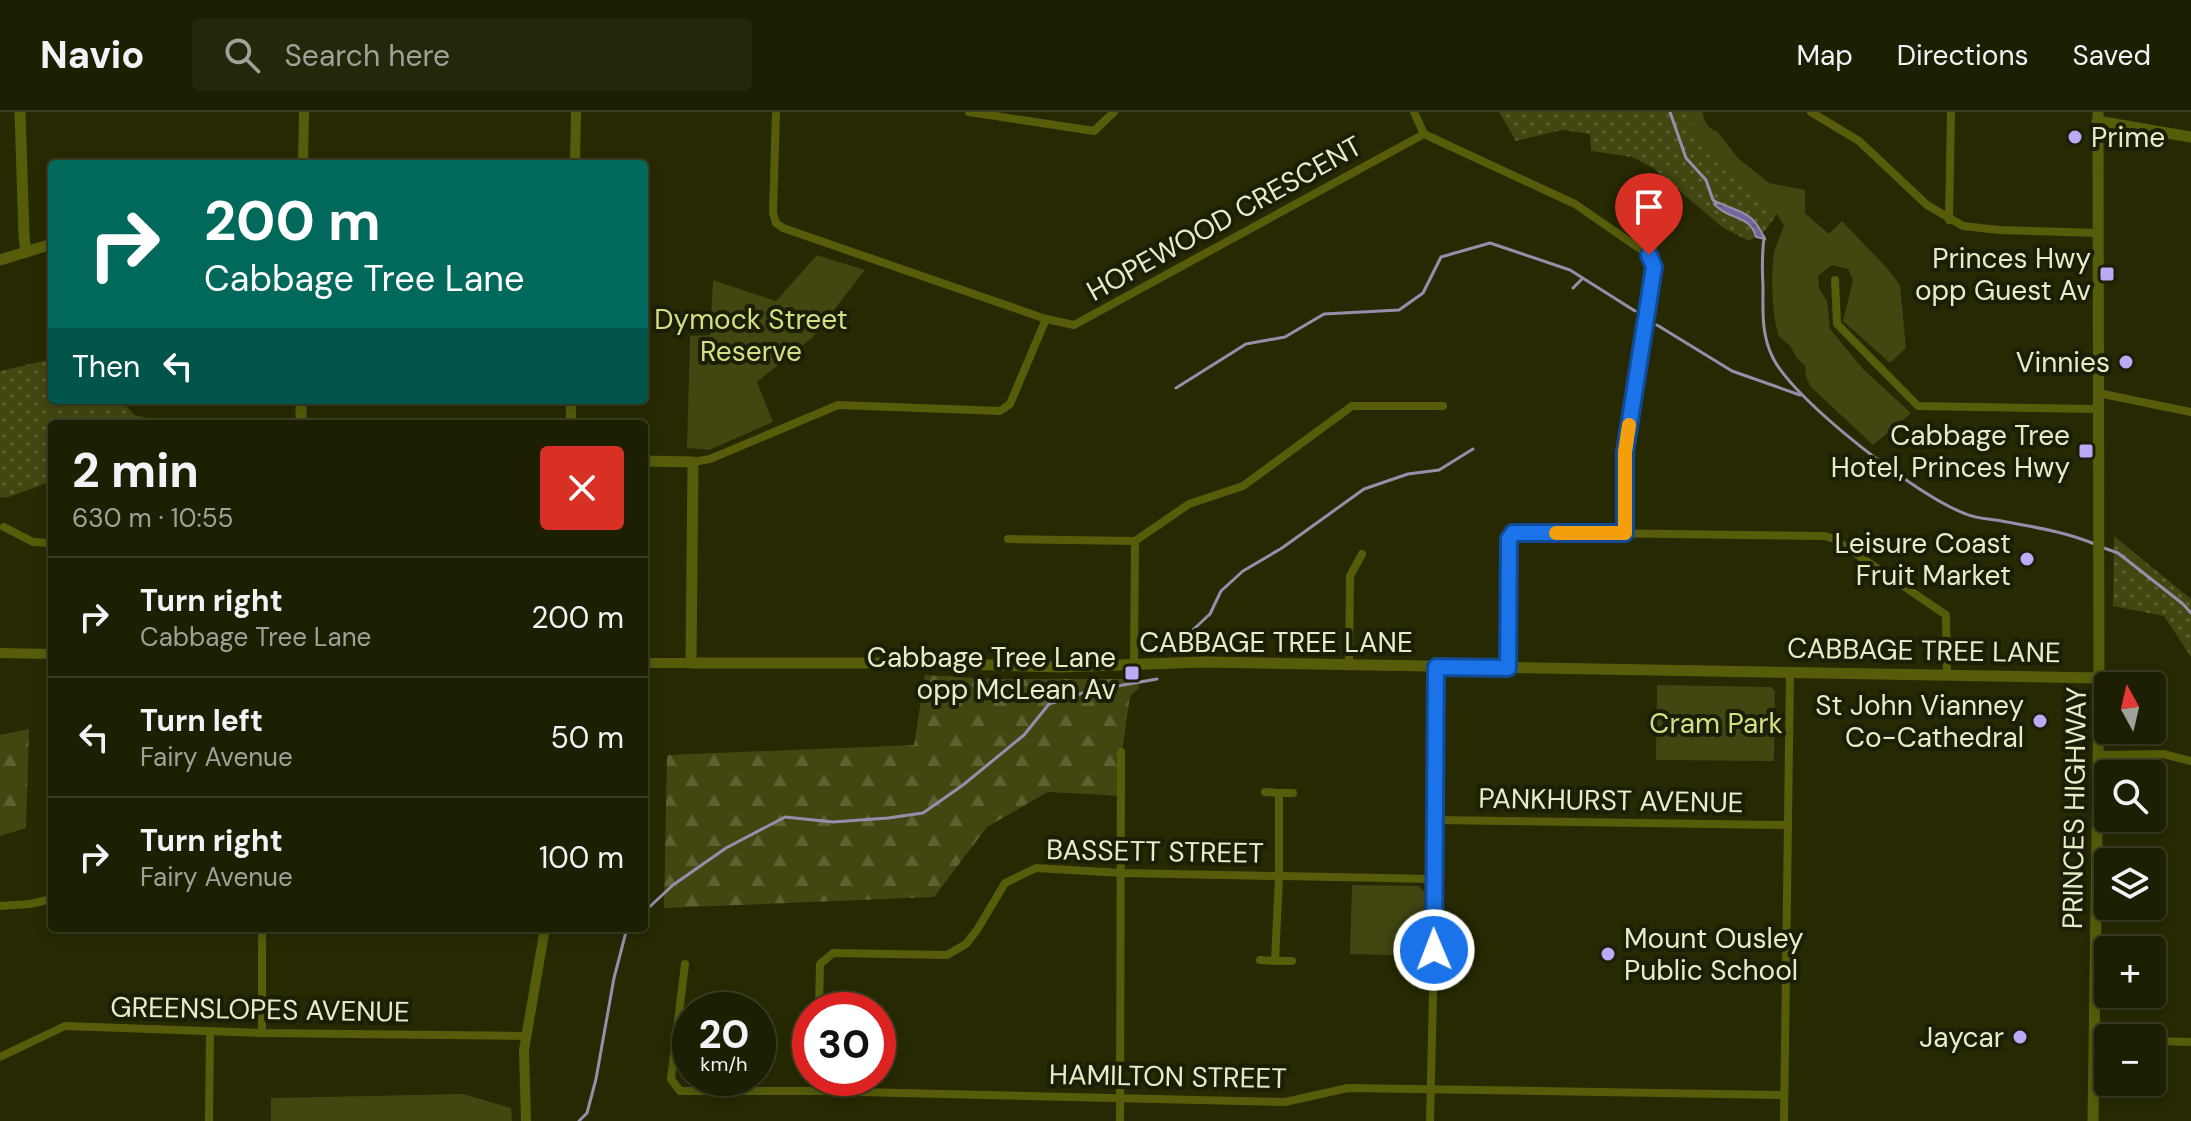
<!DOCTYPE html>
<meta charset="utf-8">
<style>
:root{--surface:#1c1f01;--page:#25270b;--text:#f1f3f6;--muted:#a0a299;--line:#3a3d23}
body{margin:0;font-family:"DM Sans",sans-serif;background:var(--page);color:var(--text);height:100vh;display:flex;flex-direction:column;font-size:30px;white-space:nowrap}
*{box-sizing:border-box;margin:0}
p{font-size:26px;color:var(--muted)}
.icon{flex:none;width:44px;height:44px;fill:none;stroke:currentColor;stroke-width:2;stroke-linecap:round;stroke-linejoin:round}
.map{position:relative;flex:1;overflow:hidden}
.details{position:absolute;left:48px;top:308px;width:600px;height:512px;display:flex;flex-direction:column;background:var(--surface);border-radius:8px;box-shadow:0 4px 12px #0003,0 0 0 2px var(--line)}
.details>*{flex:none}
.top-card{position:absolute;left:48px;top:48px;width:600px;height:244px;border-radius:8px;box-shadow:0 4px 12px #0003,0 0 0 2px var(--line);background:#00695c;color:#fff;overflow:hidden}
.needle{width:52px;rotate:352deg}
.buttons{position:absolute;left:2094px;top:560px;display:grid;gap:16px}
.buttons a{display:grid;place-items:center;width:72px;height:72px;border-radius:8px;background:var(--surface);box-shadow:0 4px 12px #0003,0 0 0 2px var(--line);font-size:40px}
.speed{position:absolute;left:672px;top:880px;display:flex;gap:16px;font-size:40px;font-weight:700;text-align:center}
.speed>*{display:grid;place-content:center;width:104px;height:104px;border-radius:50%;background:var(--surface);box-shadow:0 4px 12px #0003,0 0 0 2px var(--line);line-height:1}
.speed small{font-size:20px;font-weight:400}
.speed .limit{border:12px solid #d22;background:#fff;color:#111}
.pin{position:absolute;display:grid;place-items:center;width:68px;height:68px;color:#fff;margin:-82px -34px;border-radius:50% 50% 50% 0;rotate:-45deg;box-shadow:0 0 8px #0007}
.pin .icon{rotate:45deg}
.me{position:absolute;width:88px;margin:-44px;rotate:359deg;stroke-linejoin:round;filter:drop-shadow(0 0 6px #0008)}
.turn{display:flex;align-items:center;gap:28px;height:168px;padding:0 24px;font-size:36px}
.turn .icon{width:104px;height:104px;stroke-width:2.5}
.turn b{display:block;font-size:56px;line-height:68px}
.then{display:flex;align-items:center;height:76px;padding:0 24px;background:#0003;gap:16px;font-size:30px}
.round{display:grid;place-items:center;flex:none;width:84px;height:84px;border-radius:8px;background:var(--page)}
.headline{display:flex;align-items:center;justify-content:space-between;height:136px;padding:0 24px}
h1{font-size:48px;font-weight:700;line-height:60px}
ul{padding:0;list-style:none}
li{display:flex;align-items:center;gap:24px;height:120px;padding:0 24px;border-top:2px solid var(--line)}
li div{flex:1}
li b{display:block;font-size:30px}
li em{font-style:normal}
header{display:flex;align-items:center;gap:48px;box-sizing:border-box;height:112px;padding:0 40px;background:var(--surface);border-bottom:2px solid var(--line)}
header strong{font-size:38px}
nav{display:flex;gap:44px;margin-inline-start:auto;font-size:28px}
.search{width:560px;height:72px;background:var(--page);display:flex;align-items:center;gap:20px;box-sizing:border-box;padding:0 28px;border-radius:8px;color:var(--muted);font-size:30px}
.map>svg:first-child{display:block}
.grass{fill:url(#grass-dots)}
.forest{fill:url(#forest-firs)}
.park{fill:#424611}
.water{fill:url(#water-waves);stroke:#968eaa;stroke-width:2}
.lines{fill:none;stroke-linecap:round;stroke-linejoin:round}
.stream{stroke:#968eaa;stroke-width:3}
.minor{stroke:#565c09;stroke-width:8}
.tertiary{stroke:#565c09;stroke-width:10}
.secondary{stroke:#565c09;stroke-width:11}
.route-casing{stroke:#114b97;stroke-width:20}
.route{stroke:#1a73e8;stroke-width:14}
.slow{stroke:#f59e0b;stroke-width:14}
.poi-dot{fill:#bbaaf6;stroke:#1c1e07;stroke-width:3}
.labels{text-anchor:middle;stroke-width:8;stroke-linejoin:round;paint-order:stroke}
.poi-label{font-size:28px;fill:#e7edc8;stroke:#1c1e07;text-anchor:end}
.street-label{font-size:28px;fill:#e7edc8;stroke:#1c1e07}
.park-label{font-size:28px;fill:#d5df83;stroke:#1c1e07}
</style>
<header>
<strong>Navio</strong>
<div class="search"><svg class="icon" aria-label="search" viewBox="0 0 24 24"><circle cx="10" cy="10" r="6"/><path d="M15 15l6 6"/></svg>Search here</div>
<nav><a>Map</a><a>Directions</a><a>Saved</a></nav>
</header>
<div class="map">
<svg width="2191" height="1009" viewBox="0 0 2191 1009">
<defs>
<pattern id="grass-dots" width="8" height="8" patternUnits="userSpaceOnUse" patternTransform="scale(2)"><rect width="8" height="8" fill="#424611"/><path d="M2 2h.1M6 6h.1" fill="none" stroke="#5d6132" stroke-width="1.8" stroke-linecap="round"/></pattern>
<pattern id="forest-firs" width="22" height="20" patternUnits="userSpaceOnUse" patternTransform="scale(2)"><rect width="22" height="20" fill="#424611"/><path d="M5 1l3.5 6h-7zM16 11l3.5 6h-7z" fill="#5d6132"/></pattern>
<pattern id="water-waves" width="16" height="10" patternUnits="userSpaceOnUse" patternTransform="scale(2)"><rect width="16" height="10" fill="#73669d"/><path d="M0 5q4-4 8 0t8 0" fill="none" stroke="#5c566c"/></pattern>
</defs>
<rect width="100%" height="100%" fill="#262901"/>
<g class="grass">
<path d="M1499 0H1689L1691 11 1706 37 1715 42 1726 56 1765 87 1767 95 1777 102 1765 119 1749 129 1722 115 1653 56 1632 45 1591 39 1590 22 1562 18 1516 29Z"/>
<path d="M52 247V288H121L134 303 157 308 222 306V312H52V369L6 386 0 385V259Z"/>
<path d="M2114 424 2191 487V545L2164 504 2113 494Z"/>
</g>
<g class="forest">
<path d="M925 563 996 567H1138L1139 576 1130 584 1122 640V684L1048 680 987 715 934 785 664 796 667 643 914 633Z"/>
<path d="M29 617 26 716 0 724V623Z"/>
</g>
<g class="park">
<path d="M1689 0H1703C1703 8 1708 17 1717 19L1738 46 1769 71 1805 78V101L1829 122 1842 109 1887 156 1900 173 1906 236 1890 251 1843 209 1853 168 1848 157 1832 153 1818 164 1819 176 1827 189 1830 217 1864 258 1911 301 1873 333 1811 275 1806 265 1805 253C1793 244 1797 245 1790 234 1787 230 1783 229 1780 225 1772 213 1770 153 1775 137 1778 130 1780 122 1784 114L1777 102 1767 95 1765 87 1726 56 1715 42 1706 37 1691 11Z"/>
<path d="M817 143 865 158 812 226 757 270 773 310 709 338 687 336 690 224 710 223 713 168 776 189Z"/>
<path d="M1657 573 1771 575 1775 579 1774 649 1656 648Z"/>
<path d="M1352 773 1418 774 1424 779V844L1350 842Z"/>
<path d="M463 982 511 996 512 1009H271V986Z"/>
</g>
<path class="water" d="M1717 90C1744 102 1752 99 1765 127L1756 125C1750 102 1729 109 1714 92Z"/>
<g class="lines">
<g class="stream">
<path d="M1670 0 1686 46 1706 68 1713 88 1717 91"/>
<path d="M1764 125C1762 142 1762 157 1763 174 1763 199 1761 222 1773 246 1795 290 1919 385 1966 402 1977 407 1991 407 2002 409 2034 415 2067 420 2097 433"/>
<path d="M1573 176 1582 167"/>
<path d="M1657 213 1732 259 1800 283"/>
<path d="M1176 276 1246 232 1285 225 1324 202 1399 198 1423 181 1441 145 1490 131 1570 158 1635 199"/>
<path d="M2104 436 2118 441 2183 492 2191 501"/>
<path d="M1183 527 1210 502 1221 479 1243 459 1282 436 1364 377 1408 362 1439 358 1473 337"/>
<path d="M644 800 673 773 726 736 785 705 833 710 888 706 923 701 963 673 1024 623 1049 592 1089 579 1157 567"/>
<path d="M579 1009 587 1001 596 967 614 866 627 816"/>
</g>
<g class="minor">
<path d="M776 0 773 101 776 111 783 116 1046 207 1074 213 1424 22"/>
<path d="M969 0 1094 19 1114 0"/>
<path d="M1414 0 1424 22"/>
<path d="M1811 0 1859 29 1927 93 1963 114 1999 118 2098 121"/>
<path d="M1424 22 1575 92 1649 143 1654 155 1625 340V421"/>
<path d="M1949 108 1951 0"/>
<path d="M1835 168 1837 212 1918 294 2098 297"/>
<path d="M2098 281 2191 300"/>
<path d="M693 350 710 347 838 293 1000 299 1010 292 1046 207"/>
<path d="M4 415 33 430 52 431"/>
<path d="M1008 427 1135 429 1134 553"/>
<path d="M1135 429 1189 392 1243 374 1352 294H1443"/>
<path d="M1349 553 1350 464 1362 442"/>
<path d="M1508 556 1509 427 1515 420 1825 424 1834 427 1946 503 1947 562"/>
<path d="M2099 643 2163 642 2191 649"/>
<path d="M1265 680 1279 681"/>
<path d="M1434 708 1787 713"/>
<path d="M0 794 30 792 52 787"/>
<path d="M1260 848 1275 849"/>
<path d="M1292 849H1275L1279 765V681H1293"/>
<path d="M685 852 671 967 680 979H817L1285 990 1348 976 1784 983"/>
<path d="M819 898 820 852 833 841 947 843 966 832 977 818 1005 771 1036 756 1122 761 1433 767"/>
<path d="M262 921V816"/>
<path d="M2095 928H2108"/>
<path d="M2152 929 2191 930"/>
<path d="M0 945 65 914 262 921 526 924"/>
<path d="M209 1009 210 919"/>
<path d="M1120 1009 1121 640"/>
<path d="M1430 1009 1434 838 1436 555"/>
<path d="M1784 1009 1790 559"/>
</g>
<g class="tertiary">
<path d="M303 52 304 0"/>
<path d="M575 52 576 0"/>
<path d="M571 312V288"/>
<path d="M0 541 52 542"/>
<path d="M644 551H691"/>
<path d="M526 1009 524 938 545 816"/>
</g>
<g class="secondary">
<path d="M20 0 24 124 26 140"/>
<path d="M2097 9 2191 25"/>
<path d="M0 148 52 132"/>
<path d="M301 288V312"/>
<path d="M644 349 693 350 691 551H925L1060 555 1205 550 2099 566"/>
<path d="M2093 1009 2099 582 2098 0"/>
</g>
</g>
<g class="lines">
<g class="route-casing">
<path id="route" d="M1434 838 1436 555 1508 556 1509 427 1513 421H1625V340L1654 155 1649 143"/>
</g>
<use href="#route" class="route"/>
<path class="slow" d="M1556 421H1625V340L1629 313"/>
</g>
<g class="poi-dot">
<circle cx="2075" cy="25" r="8"/>
<rect x="2099" y="154" width="16" height="16" rx="4"/>
<circle cx="2126" cy="250" r="8"/>
<rect x="2078" y="331" width="16" height="16" rx="4"/>
<circle cx="2027" cy="447" r="8"/>
<rect x="1124" y="553" width="16" height="16" rx="4"/>
<circle cx="2040" cy="609" r="8"/>
<circle cx="1608" cy="842" r="8"/>
<circle cx="2020" cy="925" r="8"/>
</g>
<g class="labels">
<g class="poi-label">
<text x="2091" y="35" text-anchor="start">Prime</text>
<text x="2091" y="156">Princes Hwy<tspan x="2091" dy="32">opp Guest Av</tspan></text>
<text x="2110" y="260">Vinnies</text>
<text x="2070" y="333">Cabbage Tree<tspan x="2070" dy="32">Hotel, Princes Hwy</tspan></text>
<text x="2011" y="441">Leisure Coast<tspan x="2011" dy="32">Fruit Market</tspan></text>
<text x="1116" y="555">Cabbage Tree Lane<tspan x="1116" dy="32">opp McLean Av</tspan></text>
<text x="2024" y="603">St John Vianney<tspan x="2024" dy="32">Co-Cathedral</tspan></text>
<text x="1624" y="836" text-anchor="start">Mount Ousley<tspan x="1624" dy="32">Public School</tspan></text>
<text x="2004" y="935">Jaycar</text>
</g>
<g class="street-label">
<text transform="translate(1224 106) rotate(-29)" y="10">HOPEWOOD CRESCENT</text>
<text x="1276" y="540">CABBAGE TREE LANE</text>
<text transform="translate(1924 538) rotate(1)" y="10">CABBAGE TREE LANE</text>
<text transform="translate(1611 688) rotate(1)" y="10">PANKHURST AVENUE</text>
<text transform="translate(2074 696) rotate(-89)" y="10">PRINCES HIGHWAY</text>
<text transform="translate(1155 739) rotate(1)" y="10">BASSETT STREET</text>
<text transform="translate(260 897) rotate(1)" y="10">GREENSLOPES AVENUE</text>
<text transform="translate(1168 964) rotate(1)" y="10">HAMILTON STREET</text>
</g>
<g class="park-label">
<text x="751" y="217">Dymock Street<tspan x="751" dy="32">Reserve</tspan></text>
<text x="1716" y="621">Cram Park</text>
</g>
</g>
</svg>
<div class="buttons">
<a><svg class="needle" viewBox="-14 -14 28 28"><path d="M0-13l5 13h-10z" fill="#e53935"/><path d="M0 13l5-13h-10z" fill="#a0a299"/></svg></a>
<a><svg class="icon" aria-label="search" viewBox="0 0 24 24"><circle cx="10" cy="10" r="6"/><path d="M15 15l6 6"/></svg></a>
<a><svg class="icon" aria-label="layers" viewBox="0 0 24 24"><path d="M12 4l9 5-9 5-9-5zM3 14l9 5 9-5"/></svg></a>
<a>+</a>
<a>−</a>
</div>
<div class="speed"><div>20<small>km/h</small></div><div class="limit">30</div></div>
<div class="pin" style="left:1649px;top:143px;background:#d93025"><svg class="icon" aria-label="arrive" viewBox="0 0 24 24"><path d="M6 21V4h12l-3 4 3 4H6"/></svg></div>
<svg class="me" style="left:1434px;top:838px" viewBox="-20 -20 40 40"><circle r="17" fill="#1a73e8" stroke="#fff" stroke-width="3"/><path d="M0-11L8 9 0 5-8 9z" fill="#fff"/></svg>
<div class="top-card">
<div class="turn"><svg class="icon" aria-label="right" viewBox="0 0 24 24"><path d="M7 20v-9h11M14 6l5 5-5 5"/></svg><div><b>200 m</b>Cabbage Tree Lane</div></div>
<div class="then">Then<svg class="icon" aria-label="left" viewBox="0 0 24 24"><path d="M17 20v-9H6M10 6l-5 5 5 5"/></svg></div>
</div>
<section class="details">
<div class="headline"><div><h1>2 min</h1><p>630 m · 10:55</p></div><a class="round" style="background:#d93025;color:#fff"><svg class="icon" aria-label="close" viewBox="0 0 24 24"><path d="M6 6l12 12M18 6L6 18"/></svg></a></div>
<ul>
<li><svg class="icon" aria-label="right" viewBox="0 0 24 24"><path d="M7 20v-9h11M14 6l5 5-5 5"/></svg><div><b>Turn right</b><p>Cabbage Tree Lane</p></div><em>200 m</em></li>
<li><svg class="icon" aria-label="left" viewBox="0 0 24 24"><path d="M17 20v-9H6M10 6l-5 5 5 5"/></svg><div><b>Turn left</b><p>Fairy Avenue</p></div><em>50 m</em></li>
<li><svg class="icon" aria-label="right" viewBox="0 0 24 24"><path d="M7 20v-9h11M14 6l5 5-5 5"/></svg><div><b>Turn right</b><p>Fairy Avenue</p></div><em>100 m</em></li>
</ul>
</section>
</div>
